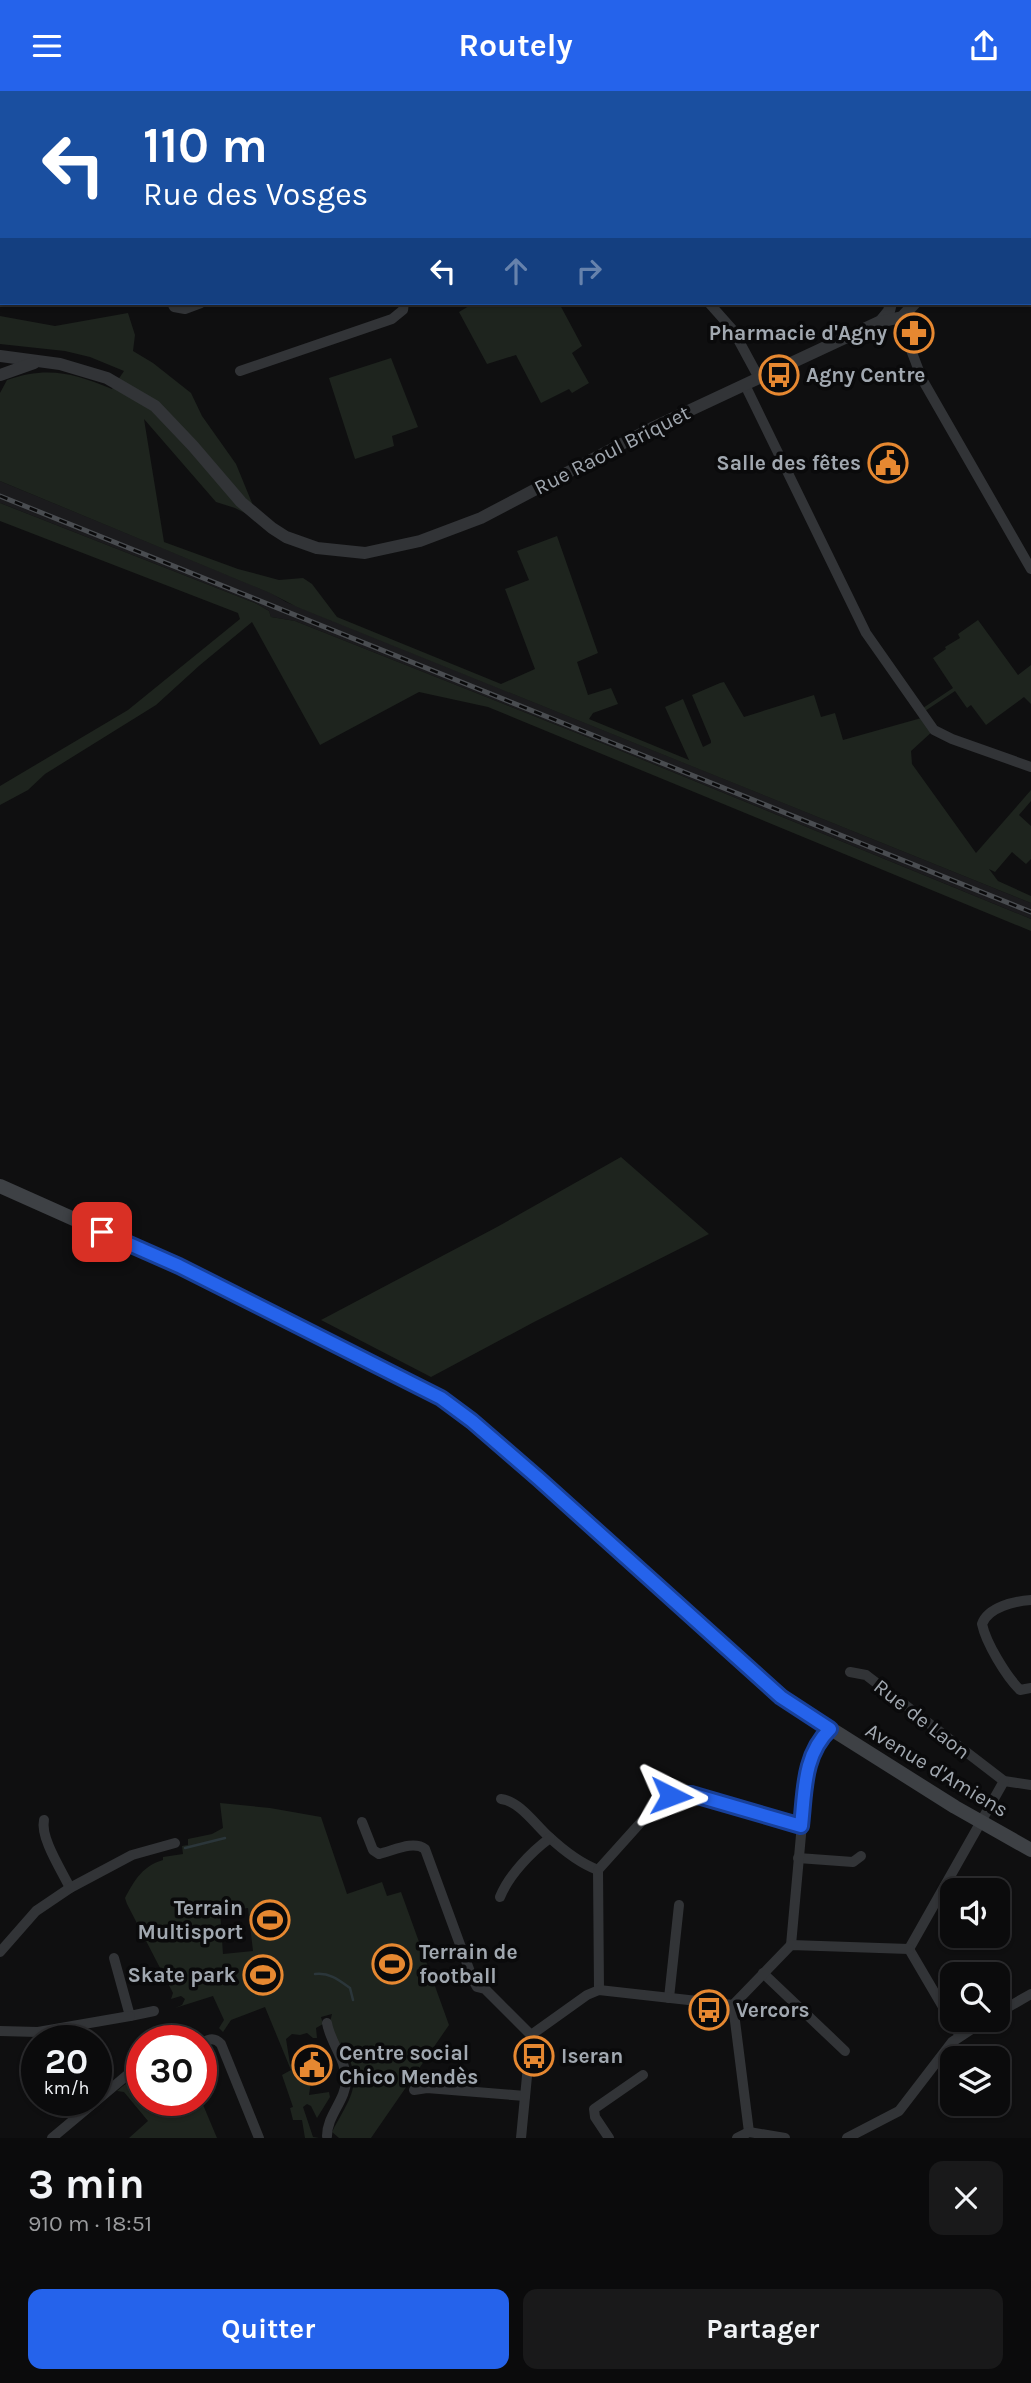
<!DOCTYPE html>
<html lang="fr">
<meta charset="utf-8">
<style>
:root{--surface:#0b0b0c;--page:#19191a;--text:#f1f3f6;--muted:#9a9b9d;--line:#2b2b2d;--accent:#2563eb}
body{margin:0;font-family:Karla,sans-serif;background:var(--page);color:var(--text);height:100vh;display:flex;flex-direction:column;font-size:26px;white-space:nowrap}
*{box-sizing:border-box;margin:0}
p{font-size:23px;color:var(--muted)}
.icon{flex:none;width:38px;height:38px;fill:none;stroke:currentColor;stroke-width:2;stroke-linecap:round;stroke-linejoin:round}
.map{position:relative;height:2047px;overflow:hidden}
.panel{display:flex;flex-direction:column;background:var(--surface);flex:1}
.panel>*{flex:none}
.top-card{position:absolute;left:0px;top:0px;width:1032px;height:214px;box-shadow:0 2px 5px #0004,0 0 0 2px var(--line);background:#1a4fa0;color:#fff;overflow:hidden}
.buttons{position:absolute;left:940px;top:1787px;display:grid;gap:14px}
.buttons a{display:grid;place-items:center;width:70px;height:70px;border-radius:14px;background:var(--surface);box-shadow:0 2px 5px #0004,0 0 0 2px var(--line);font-size:35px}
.speed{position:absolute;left:21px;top:1934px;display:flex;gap:14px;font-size:35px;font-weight:700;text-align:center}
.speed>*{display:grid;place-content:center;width:91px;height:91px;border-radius:50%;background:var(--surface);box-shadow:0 2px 5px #0004,0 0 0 2px var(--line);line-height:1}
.speed small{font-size:18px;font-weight:400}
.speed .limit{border:10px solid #d22;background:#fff;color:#111}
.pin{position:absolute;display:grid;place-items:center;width:60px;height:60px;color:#fff;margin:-30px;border-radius:14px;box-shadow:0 4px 10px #0006}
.me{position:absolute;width:77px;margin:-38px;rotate:93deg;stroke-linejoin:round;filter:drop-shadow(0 0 5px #0008)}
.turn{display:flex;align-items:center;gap:24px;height:147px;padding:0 28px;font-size:32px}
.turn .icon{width:91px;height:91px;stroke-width:2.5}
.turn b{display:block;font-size:49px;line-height:60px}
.lanes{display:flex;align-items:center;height:66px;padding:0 28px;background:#0003;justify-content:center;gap:35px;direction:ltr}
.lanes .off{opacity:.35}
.round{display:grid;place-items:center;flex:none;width:74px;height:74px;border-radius:14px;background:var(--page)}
.headline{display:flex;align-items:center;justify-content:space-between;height:119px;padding:0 28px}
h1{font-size:42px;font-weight:700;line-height:52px}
.cta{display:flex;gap:14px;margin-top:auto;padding:14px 28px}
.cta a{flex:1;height:80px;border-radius:14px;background:var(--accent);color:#fff;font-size:28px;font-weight:700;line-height:80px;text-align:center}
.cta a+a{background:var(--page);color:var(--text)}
header{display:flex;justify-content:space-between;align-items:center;height:91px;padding:0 28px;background:var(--accent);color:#fff;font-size:32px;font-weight:700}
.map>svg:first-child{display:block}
.built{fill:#1b1b1d}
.green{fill:#1e241e;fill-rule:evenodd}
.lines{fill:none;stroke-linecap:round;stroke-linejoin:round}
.stream{stroke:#2b363a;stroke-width:2.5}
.minor{stroke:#323437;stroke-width:10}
.tertiary{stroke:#323437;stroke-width:12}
.secondary{stroke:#3e4145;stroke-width:14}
.rail-casing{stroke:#494c50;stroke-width:5}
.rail{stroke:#0a0a0b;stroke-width:2.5;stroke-dasharray:8;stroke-linecap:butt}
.route-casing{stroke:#184099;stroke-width:18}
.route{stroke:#2563eb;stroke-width:12}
.labels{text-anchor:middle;stroke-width:7;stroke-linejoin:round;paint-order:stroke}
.poi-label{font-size:21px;font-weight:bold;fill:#a1a8b0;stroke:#0a0a0b;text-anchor:start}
.street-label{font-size:21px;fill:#a1a8b0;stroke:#0a0a0b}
</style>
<header><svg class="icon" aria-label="menu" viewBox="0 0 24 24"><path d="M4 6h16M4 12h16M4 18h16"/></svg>Routely<svg class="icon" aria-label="share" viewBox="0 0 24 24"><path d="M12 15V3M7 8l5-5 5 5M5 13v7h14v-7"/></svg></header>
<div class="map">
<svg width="1031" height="2047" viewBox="0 0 1031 2047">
<rect width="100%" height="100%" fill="#0f0f10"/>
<path class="built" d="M0 390 271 502 286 511 1031 812V828L604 653 295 530 271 526 269 520 257 513 0 412Z"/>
<g class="green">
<path d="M474 212H559L582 255 572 262 589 292 572 302 569 298 541 312 516 264 487 273 459 221Z"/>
<path d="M128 222 135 244 133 260 153 272 191 302 202 325 236 373 259 429 235 417 216 411 144 328 164 451 238 478 279 489 303 487 312 493 337 526 501 593 535 578 505 498 529 489 517 460 557 445 598 562 577 571 588 604 611 597 618 613 593 622 589 628 689 669 665 616 683 608 703 656 711 652V650L692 604 720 592 724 591 744 626 814 604 821 626 835 622 843 649 925 626 934 639 911 660 912 673 976 762 1031 699V710L1019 724 1031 735V768L1026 773 1012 761 995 781 989 778 998 790 1031 805V812L297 516 270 502 0 390V302L7 289C47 275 74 282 112 298L124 280 90 266 65 260 0 253V225L55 235Z"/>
<path d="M391 267 418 336 392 345 394 355 355 368 329 287Z"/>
<path d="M0 412 257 513 269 520 271 526 295 530 604 653 1031 828V840L488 616 419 601 320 654 252 531 200 574 156 614 45 683 28 699 0 714V695L128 619 240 528 238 522 0 430Z"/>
<path d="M978 529 1018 584 1031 574V613L1024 606 986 634 971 614 967 617 955 600 922 622 920 619 953 597 933 567 946 558 945 556 960 547 958 543Z"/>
<path d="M621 1066 709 1143 534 1231 431 1286 321 1229 497 1136Z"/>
<path d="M220 1712 270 1717 321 1726 347 1803 382 1791 387 1805 401 1801 449 1934 371 2047H339L332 2041C352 2003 364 1994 342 1951L339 1955 330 1931 332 1923 321 1926 323 1933 316 1937 317 1947H313L307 1942 300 1944 292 1943 286 1948 290 1973 296 1979 308 1978V1988L311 1990 309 2004 329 2001 330 2006 317 2027 311 2015 307 2013 303 2016 313 2046 319 2047H305L302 2029H293L290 2017 293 2016 282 1984 291 1979 265 1916 231 1929 223 1941 219 1937 224 1929 213 1905 175 1917 182 1914 185 1908 181 1905 171 1908 173 1902 127 1813 125 1807C135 1788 143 1775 163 1769V1766L183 1763 182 1755 188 1754V1748L212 1743 223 1737ZM248 1817 253 1860 223 1863 220 1820Z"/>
<path d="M128 1991 154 2024 175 2009H201L217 2047H129L148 2030 124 2001 117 2000Z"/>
</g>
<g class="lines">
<g class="stream">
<path d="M185 1757 225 1747"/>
<path d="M315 1883C329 1881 339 1889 350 1897L353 1909"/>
</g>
<g class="minor">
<path d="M464 0 467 2"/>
<path d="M750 0V2"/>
<path d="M90 2 95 0"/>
<path d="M0 20H2"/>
<path d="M172 212 174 216 185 218 201 212"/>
<path d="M709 212 733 239 759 287"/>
<path d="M899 227 922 288 1031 478"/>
<path d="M240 280 392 228 403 219 404 212"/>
<path d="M745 294 866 542 934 639 952 648 1031 676"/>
<path d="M1031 1509C1015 1510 988 1516 982 1533 986 1552 1006 1585 1020 1599L1031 1597"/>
<path d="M850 1581 866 1584 1004 1690 1031 1694"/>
<path d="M501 1708C519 1710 535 1733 548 1745 563 1759 579 1772 598 1779"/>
<path d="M44 1729C40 1747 62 1780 70 1797"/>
<path d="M362 1731 373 1759 379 1763C393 1760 413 1749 425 1758L473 1889 477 1896 485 1898 531 1944"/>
<path d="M798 1767 853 1771 861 1765"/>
<path d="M500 1806C509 1784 531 1761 550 1747"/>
<path d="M791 1854 807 1678 817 1651 830 1638"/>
<path d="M909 1858 1004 1690"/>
<path d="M909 1858 960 1945"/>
<path d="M0 1861 36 1820 70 1797 132 1764 175 1752"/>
<path d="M114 1867 130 1925 154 1920"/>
<path d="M763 1882 845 1960"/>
<path d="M599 1899 598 1779 660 1710 683 1702H692L801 1735"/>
<path d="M669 1907 679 1814"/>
<path d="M733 1914 791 1854 909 1858"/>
<path d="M733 1914 749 2041"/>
<path d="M998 1922 1031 1903"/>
<path d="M327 1932C330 1951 346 1968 346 1989 346 2009 327 2024 327 2045"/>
<path d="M0 1940 38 1941 130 1925"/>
<path d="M201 1952C210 1948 214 1946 221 1953L259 2047"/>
<path d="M414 1999 427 1997 525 2005"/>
<path d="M52 2047 126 1985 142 1977"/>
<path d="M521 2047 531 1944 587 1904 599 1899 733 1914"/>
<path d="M609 2047 595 2026 594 2018 643 1984"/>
<path d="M737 2047 749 2041 785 2047"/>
<path d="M847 2047 899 2020 952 1951 987 1928"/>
</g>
<g class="tertiary">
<path d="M880 231 889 220 891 212"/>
<path d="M0 265 60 273 107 287 155 315 193 355 241 411 272 437 286 446 317 457 365 462 420 450 481 427 652 337 879 231 902 226 915 212"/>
<path d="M0 284 34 272"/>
</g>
<path class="secondary" d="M0 1095 179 1175 441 1307 472 1330 539 1388 790 1612 955 1716 1031 1759"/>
<g class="rail-casing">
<path id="rail" d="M0 405 1031 821"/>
</g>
<use href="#rail" class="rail"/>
</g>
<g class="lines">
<g class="route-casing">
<path id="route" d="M102 1141 179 1175 441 1307 472 1330 539 1388 781 1606 830 1638C803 1664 805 1700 801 1735L691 1703 671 1705"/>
</g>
<use href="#route" class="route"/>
</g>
<defs>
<g id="pharmacy-ring" transform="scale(2.0125)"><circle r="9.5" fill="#0a0a0b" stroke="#e68831" stroke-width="1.5"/><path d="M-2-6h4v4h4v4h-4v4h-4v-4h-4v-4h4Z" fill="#e68831"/></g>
<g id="bus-ring" transform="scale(2.0125)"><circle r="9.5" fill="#0a0a0b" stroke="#e68831" stroke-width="1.5"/><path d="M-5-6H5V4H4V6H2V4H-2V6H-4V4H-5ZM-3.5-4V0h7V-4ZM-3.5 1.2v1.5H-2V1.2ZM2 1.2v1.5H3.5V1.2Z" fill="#e68831"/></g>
<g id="civic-ring" transform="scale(2.0125)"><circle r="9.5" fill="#0a0a0b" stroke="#e68831" stroke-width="1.5"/><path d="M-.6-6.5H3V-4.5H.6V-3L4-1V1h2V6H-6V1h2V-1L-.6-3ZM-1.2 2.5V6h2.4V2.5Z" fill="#e68831"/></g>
<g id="stadium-ring" transform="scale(2.0125)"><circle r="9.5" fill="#0a0a0b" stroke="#e68831" stroke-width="1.5"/><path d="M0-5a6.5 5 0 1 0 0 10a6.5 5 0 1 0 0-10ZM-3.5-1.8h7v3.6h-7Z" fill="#e68831"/></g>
</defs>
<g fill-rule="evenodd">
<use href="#pharmacy-ring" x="914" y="242"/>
<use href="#bus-ring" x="779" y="284"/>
<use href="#civic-ring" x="888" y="372"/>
<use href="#stadium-ring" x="270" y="1829"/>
<use href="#stadium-ring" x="392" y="1873"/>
<use href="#stadium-ring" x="263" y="1884"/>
<use href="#bus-ring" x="709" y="1919"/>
<use href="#bus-ring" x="534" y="1965"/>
<use href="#civic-ring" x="312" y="1974"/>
</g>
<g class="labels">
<g class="poi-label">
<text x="887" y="249" text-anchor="end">Pharmacie d'Agny</text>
<text x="806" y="291">Agny Centre</text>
<text x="861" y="379" text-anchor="end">Salle des fêtes</text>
<text x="243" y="1824" text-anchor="end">Terrain<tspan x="243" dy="24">Multisport</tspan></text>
<text x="419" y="1868">Terrain de<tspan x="419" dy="24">football</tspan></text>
<text x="236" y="1891" text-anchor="end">Skate park</text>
<text x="736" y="1926">Vercors</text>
<text x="339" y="1969">Centre social<tspan x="339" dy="24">Chico Mendès</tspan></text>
<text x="561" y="1972">Iseran</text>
</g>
<g class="street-label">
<text transform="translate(612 359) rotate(-27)" y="7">Rue Raoul Briquet</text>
<text transform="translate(922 1628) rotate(38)" y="7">Rue de Laon</text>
<text transform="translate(937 1679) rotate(31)" y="7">Avenue d'Amiens</text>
</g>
</g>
</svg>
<div class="buttons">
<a><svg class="icon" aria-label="sound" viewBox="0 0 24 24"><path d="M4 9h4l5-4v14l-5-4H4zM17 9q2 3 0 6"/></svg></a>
<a><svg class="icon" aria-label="search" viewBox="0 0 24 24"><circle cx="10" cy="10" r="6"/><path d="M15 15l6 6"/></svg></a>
<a><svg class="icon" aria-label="layers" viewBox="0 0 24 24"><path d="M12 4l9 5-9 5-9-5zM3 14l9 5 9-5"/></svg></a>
</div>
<div class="speed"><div>20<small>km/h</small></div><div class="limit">30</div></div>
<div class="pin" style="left:102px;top:1141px;background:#d93025"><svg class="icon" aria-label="arrive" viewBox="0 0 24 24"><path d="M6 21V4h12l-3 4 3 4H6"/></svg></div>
<svg class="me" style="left:671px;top:1705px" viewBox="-20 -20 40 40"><path d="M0-17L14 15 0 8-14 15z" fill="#2563eb" stroke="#fff" stroke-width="4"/></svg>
<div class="top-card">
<div class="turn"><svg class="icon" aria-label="left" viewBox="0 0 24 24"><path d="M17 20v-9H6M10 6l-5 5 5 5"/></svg><div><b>110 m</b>Rue des Vosges</div></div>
<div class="lanes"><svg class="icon" aria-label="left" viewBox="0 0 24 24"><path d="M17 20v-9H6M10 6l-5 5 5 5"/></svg><svg class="icon off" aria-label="ahead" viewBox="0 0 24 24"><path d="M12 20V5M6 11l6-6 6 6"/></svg><svg class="icon off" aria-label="right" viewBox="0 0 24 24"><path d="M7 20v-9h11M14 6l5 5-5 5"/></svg></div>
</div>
</div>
<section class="panel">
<div class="headline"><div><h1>3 min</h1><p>910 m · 18:51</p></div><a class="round"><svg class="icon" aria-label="close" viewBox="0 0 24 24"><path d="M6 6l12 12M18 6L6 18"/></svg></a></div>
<div class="cta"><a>Quitter</a><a>Partager</a></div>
</section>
